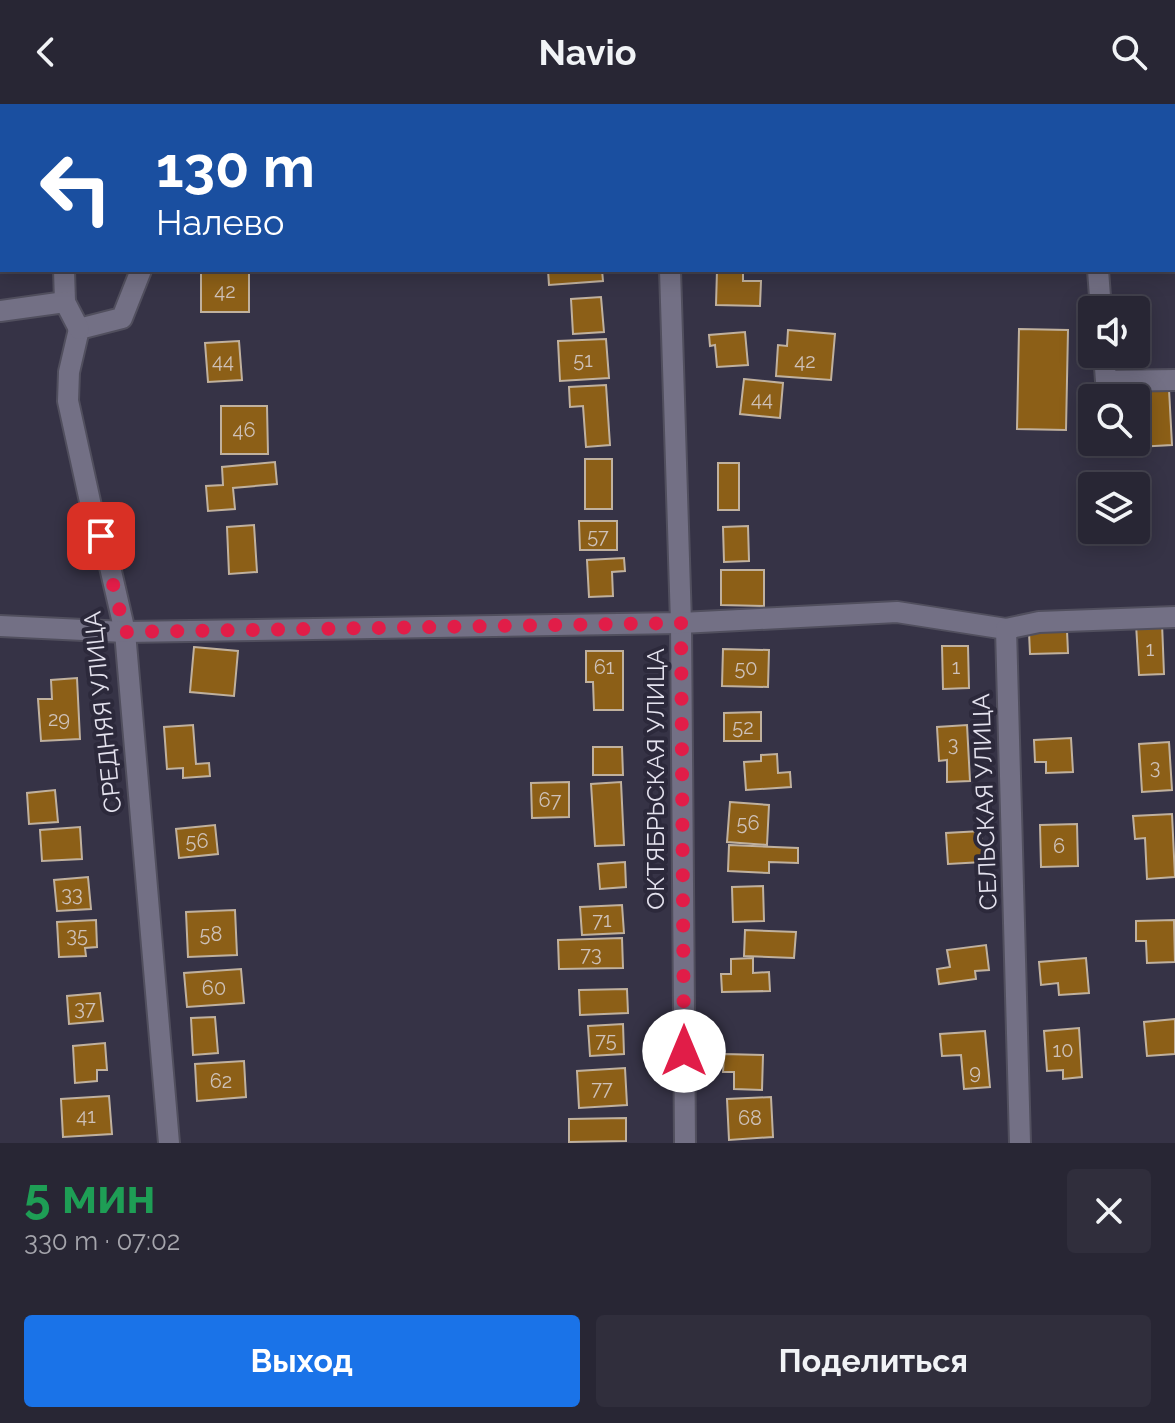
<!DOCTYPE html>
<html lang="ru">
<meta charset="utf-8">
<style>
:root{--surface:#282634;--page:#302e3c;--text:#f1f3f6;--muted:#a5a5ac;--line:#44434f;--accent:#1a73e8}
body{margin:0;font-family:Raleway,sans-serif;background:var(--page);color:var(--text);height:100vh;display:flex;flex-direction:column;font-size:30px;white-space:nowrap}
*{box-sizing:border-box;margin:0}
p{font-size:26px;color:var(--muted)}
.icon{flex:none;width:44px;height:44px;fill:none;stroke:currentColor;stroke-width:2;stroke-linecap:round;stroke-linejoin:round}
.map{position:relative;height:1039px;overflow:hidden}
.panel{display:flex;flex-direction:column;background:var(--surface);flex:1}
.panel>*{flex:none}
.top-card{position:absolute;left:0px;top:0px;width:1176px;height:168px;box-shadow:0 4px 20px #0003,0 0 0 2px var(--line);background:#1a4fa0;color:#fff;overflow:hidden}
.tools{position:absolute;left:1078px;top:192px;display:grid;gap:16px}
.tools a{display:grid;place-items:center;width:72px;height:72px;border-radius:8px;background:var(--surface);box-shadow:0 4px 20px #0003,0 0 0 2px var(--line);font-size:40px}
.pin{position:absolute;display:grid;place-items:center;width:68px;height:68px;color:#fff;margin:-34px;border-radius:16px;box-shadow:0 4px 12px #0006}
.me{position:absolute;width:88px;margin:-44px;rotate:0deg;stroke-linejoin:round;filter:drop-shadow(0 0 6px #0008)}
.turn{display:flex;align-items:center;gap:28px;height:168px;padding:0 24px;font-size:36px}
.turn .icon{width:104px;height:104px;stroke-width:2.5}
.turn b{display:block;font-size:56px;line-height:68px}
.round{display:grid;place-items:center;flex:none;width:84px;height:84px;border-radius:8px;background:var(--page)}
.head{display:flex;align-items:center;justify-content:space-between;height:136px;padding:0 24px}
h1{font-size:48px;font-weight:700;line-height:60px;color:#1e9e55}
.cta{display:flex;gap:16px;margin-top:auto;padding:16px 24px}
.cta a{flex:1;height:92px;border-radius:8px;background:var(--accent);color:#fff;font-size:32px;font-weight:700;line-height:92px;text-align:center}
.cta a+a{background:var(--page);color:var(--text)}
header{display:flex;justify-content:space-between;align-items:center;height:104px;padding:0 24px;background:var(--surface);font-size:36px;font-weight:700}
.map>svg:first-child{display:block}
.building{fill:#8c5f17;stroke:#c0b19e;stroke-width:2}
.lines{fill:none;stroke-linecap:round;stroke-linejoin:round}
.minor-casing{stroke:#514f5e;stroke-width:24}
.minor{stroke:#737085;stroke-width:20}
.route{stroke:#e11d48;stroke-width:14;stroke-dasharray:0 25.2}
.labels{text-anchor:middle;stroke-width:8;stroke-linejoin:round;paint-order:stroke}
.number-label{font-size:20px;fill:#cec1b8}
.street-label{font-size:24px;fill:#e4e2ee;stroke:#2c293b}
</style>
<header><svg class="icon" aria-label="back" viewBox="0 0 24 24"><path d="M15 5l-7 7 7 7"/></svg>Navio<svg class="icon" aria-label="search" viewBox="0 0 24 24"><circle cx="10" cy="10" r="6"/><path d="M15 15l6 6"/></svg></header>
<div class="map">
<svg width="1175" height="1039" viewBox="0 0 1175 1039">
<rect width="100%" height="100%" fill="#363346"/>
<g class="building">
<rect x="201" y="166" width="48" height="42"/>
<path d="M548 166H602L603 177 549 181Z"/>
<path d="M717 166H743V177H761L760 202 716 201Z"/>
<path d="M601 193 604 228 573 230 571 195Z"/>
<path d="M1019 225 1068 226 1066 326 1017 325Z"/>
<path d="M788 226 835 230 831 276 776 272 778 241 787 242Z"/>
<path d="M745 228 748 261 717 263 715 241 710 242 709 231Z"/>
<path d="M606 235 609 274 560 277 558 237Z"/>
<path d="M239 237 242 276 208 278 205 239Z"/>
<path d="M744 275 783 279 780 314 740 310Z"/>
<path d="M606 281 610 341 586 343 583 302 570 303 569 283Z"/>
<path d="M1169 285 1172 341 1137 343 1136 294H1133V288Z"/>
<path d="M221 302H267L268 350H221Z"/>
<rect x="585" y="355" width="27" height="50"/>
<path d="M275 358 277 380 233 384 235 405 208 407 206 382 223 381 222 363Z"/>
<rect x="718" y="359" width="21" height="47"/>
<path d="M579 417H617V446H580Z"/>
<path d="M254 421 257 468 229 470 227 423Z"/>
<path d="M748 422 749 457 724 458 723 423Z"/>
<path d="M624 454 625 467 612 468 613 492 589 493 587 456Z"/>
<path d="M721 466H764V502L721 501Z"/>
<path d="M1162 519 1164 570 1139 571 1136 520Z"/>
<path d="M1067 526 1068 549 1030 550 1029 528Z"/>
<path d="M942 542H968L969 584 943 585Z"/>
<path d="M194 543 238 547 234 592 190 588Z"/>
<path d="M723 545 769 546 768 583 722 582Z"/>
<path d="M586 547H623V606H594L593 578H586Z"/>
<path d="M77 574 80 635 41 637 38 595H52L51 576Z"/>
<path d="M761 608V637H724V609Z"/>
<path d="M193 621 196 660 209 659 210 672 183 674V664L167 665 164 623Z"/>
<path d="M967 621 970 677 947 678V656L939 657 937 623Z"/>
<path d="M1071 634 1073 668 1046 669V658H1035L1034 636Z"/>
<path d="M1169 638 1172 686 1142 688 1139 640Z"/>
<path d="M593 643H622L623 671H593Z"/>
<path d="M777 650 778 669 790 668 791 683 746 686 744 658 761 657V651Z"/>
<path d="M569 678V713L532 714 531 679Z"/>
<path d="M621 678 624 741 595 742 591 680Z"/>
<path d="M55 686 58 718 29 720 27 689Z"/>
<path d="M730 698 769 701 767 741 727 738Z"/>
<path d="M1172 710 1175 773 1147 775 1145 734 1135 735 1133 712Z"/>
<path d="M1077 720 1078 762 1041 763 1040 721Z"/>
<path d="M215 721 218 750 179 754 176 725Z"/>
<path d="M80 723 82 755 42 757 40 726Z"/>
<path d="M981 727 983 758 948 760 946 729Z"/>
<path d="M729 741 798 744V759L769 758V769L728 767Z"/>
<path d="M625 758 626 783 600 785 598 760Z"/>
<path d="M88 773 91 805 57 807 54 776Z"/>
<path d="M763 782 764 817 733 818 732 783Z"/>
<path d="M622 801 624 829 582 831 580 803Z"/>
<path d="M235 806 237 851 188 853 186 808Z"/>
<path d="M96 816 97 843 85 844 86 852 59 853 57 818Z"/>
<path d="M1174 816 1175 858 1147 859 1146 837H1136V817Z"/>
<path d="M745 826 796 828 794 854 744 852Z"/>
<path d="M622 834 623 864 559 865 558 836Z"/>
<path d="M986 841 989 866 975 867 976 875 939 880 937 865 950 863 947 846Z"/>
<path d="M753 854V869L769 868 770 887 722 888 721 870H731V855Z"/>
<path d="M1086 854 1089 889 1059 891 1058 879 1041 881 1039 858Z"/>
<path d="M241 865 244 899 187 903 184 869Z"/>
<path d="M627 885 628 909 580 911 579 886Z"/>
<path d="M100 889 103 917 69 920 67 892Z"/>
<path d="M215 913 218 949 193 951 191 914Z"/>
<path d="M1175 915V950L1147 952 1144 918Z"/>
<path d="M623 920 624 950 590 952 588 922Z"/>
<path d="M1079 924 1082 973 1063 975V966L1047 967 1044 927Z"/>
<path d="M985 927 990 983 964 985 961 951 942 952 940 930Z"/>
<path d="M105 939 107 966H97V977L75 979 73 942Z"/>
<path d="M724 950 763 951 762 986 734 985V968H723Z"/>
<path d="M244 957 246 993 197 997 195 960Z"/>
<path d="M625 964 627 1001 579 1004 577 967Z"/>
<path d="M109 992 112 1030 63 1033 61 995Z"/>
<path d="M771 993 773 1033 729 1036 727 995Z"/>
<path d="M626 1014V1037L569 1038V1015Z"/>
</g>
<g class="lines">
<g class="minor-casing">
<g id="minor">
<path d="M55 0V2"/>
<path d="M119 0 120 2"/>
<path d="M664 0V2"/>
<path d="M64 166 65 198"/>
<path d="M141 166 122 214 79 225 69 268 68 297 91 402 110 463 125 528 169 1039"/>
<path d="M670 166 681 519 685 1039"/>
<path d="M1098 166 1101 206"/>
<path d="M0 207 65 198 79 225"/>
<path d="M1104 250 1106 277 1175 276"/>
<path d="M0 522 125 528 681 519 897 508 1006 525"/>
<path d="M1020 1039 1006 525 1039 518 1175 513"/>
</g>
</g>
<use href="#minor" class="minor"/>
</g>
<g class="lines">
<path class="route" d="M101 432 125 528 681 519 684 947"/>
</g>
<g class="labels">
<g class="number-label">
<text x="225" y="194">42</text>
<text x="583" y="263">51</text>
<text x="223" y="264">44</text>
<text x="805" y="264">42</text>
<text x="762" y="302">44</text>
<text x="244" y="333">46</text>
<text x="598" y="439">57</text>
<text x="1150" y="552">1</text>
<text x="604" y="570">61</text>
<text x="956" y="570">1</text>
<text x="746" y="571">50</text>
<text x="59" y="622">29</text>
<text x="743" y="630">52</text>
<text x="953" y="647">3</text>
<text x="1155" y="670">3</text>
<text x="550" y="703">67</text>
<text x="748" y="726">56</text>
<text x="197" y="744">56</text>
<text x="1059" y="749">6</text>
<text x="72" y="797">33</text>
<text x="602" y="823">71</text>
<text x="211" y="837">58</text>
<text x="77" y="838">35</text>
<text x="591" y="857">73</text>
<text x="214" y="891">60</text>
<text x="85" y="911">37</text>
<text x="606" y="943">75</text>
<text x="1063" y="953">10</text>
<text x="975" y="975">9</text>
<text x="221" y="984">62</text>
<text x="602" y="991">77</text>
<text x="86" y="1019">41</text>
<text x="750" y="1021">68</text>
</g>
<g class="street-label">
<text transform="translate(103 608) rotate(-96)" y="8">СРЕДНЯЯ УЛИЦА</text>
<text transform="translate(656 675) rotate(-90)" y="8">ОКТЯБРЬСКАЯ УЛИЦА</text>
<text transform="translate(985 698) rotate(-92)" y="8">СЕЛЬСКАЯ УЛИЦА</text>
</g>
</g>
</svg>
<div class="tools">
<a><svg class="icon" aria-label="sound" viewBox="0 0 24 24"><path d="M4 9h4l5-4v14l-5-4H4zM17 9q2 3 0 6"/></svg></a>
<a><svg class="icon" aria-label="search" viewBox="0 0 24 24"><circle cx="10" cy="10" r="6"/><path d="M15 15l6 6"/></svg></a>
<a><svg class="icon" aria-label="layers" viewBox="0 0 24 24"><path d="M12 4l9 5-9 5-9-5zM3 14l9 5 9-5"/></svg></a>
</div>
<div class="pin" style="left:101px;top:432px;background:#d93025"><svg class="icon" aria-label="arrive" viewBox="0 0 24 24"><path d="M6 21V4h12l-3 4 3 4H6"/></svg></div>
<svg class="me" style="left:684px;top:947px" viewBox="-20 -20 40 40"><circle r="19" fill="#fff"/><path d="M0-13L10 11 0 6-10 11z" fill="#e11d48"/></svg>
<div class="top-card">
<div class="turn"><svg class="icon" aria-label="left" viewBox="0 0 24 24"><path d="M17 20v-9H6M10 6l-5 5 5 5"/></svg><div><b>130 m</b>Налево</div></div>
</div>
</div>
<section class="panel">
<div class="head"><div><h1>5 мин</h1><p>330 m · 07:02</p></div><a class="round"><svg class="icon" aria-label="close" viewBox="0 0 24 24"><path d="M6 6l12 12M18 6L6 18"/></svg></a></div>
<div class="cta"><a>Выход</a><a>Поделиться</a></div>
</section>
